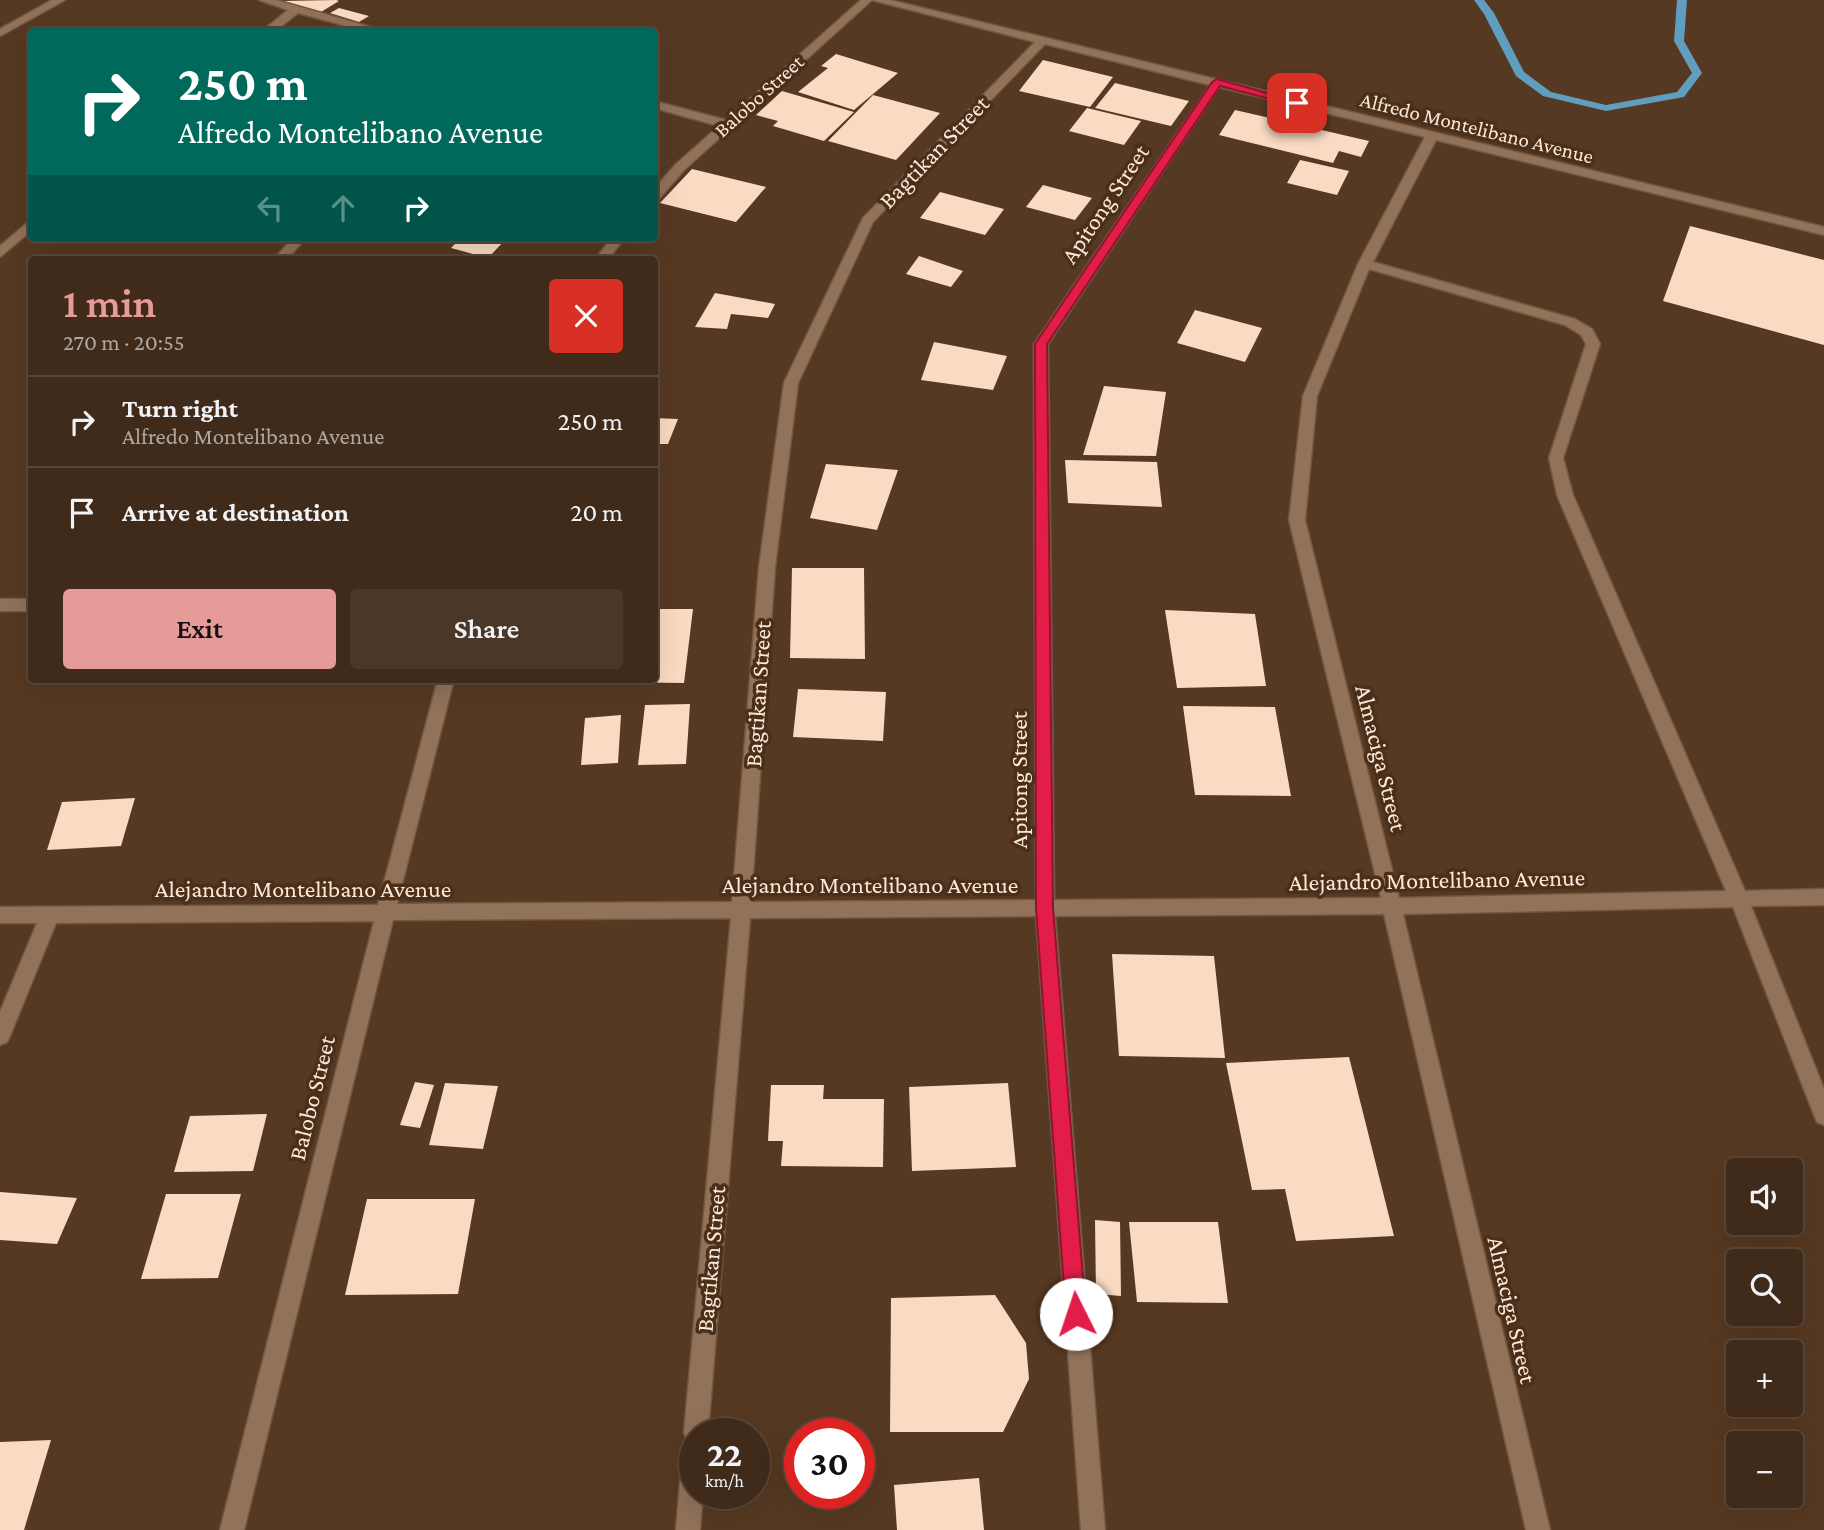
<!DOCTYPE html>
<meta charset="utf-8">
<style>
:root{--surface:#402b1a;--page:#4b3727;--text:#f1f3f6;--muted:#aea7a2;--line:#594739;--accent:#e69b98}
body{margin:0;font-family:"Crimson Pro",serif;background:var(--page);color:var(--text);height:100vh;display:flex;flex-direction:column;font-size:26px;white-space:nowrap}
*{box-sizing:border-box;margin:0}
p{font-size:23px;color:var(--muted)}
.icon{flex:none;width:38px;height:38px;fill:none;stroke:currentColor;stroke-width:2;stroke-linecap:round;stroke-linejoin:round}
.map{position:relative;flex:1;overflow:hidden}
.drawer{position:absolute;left:28px;top:256px;width:630px;height:427px;display:flex;flex-direction:column;background:var(--surface);border-radius:7px;box-shadow:0 7px 28px #0002,0 0 0 2px var(--line)}
.drawer>*{flex:none}
.banner{position:absolute;left:28px;top:28px;width:630px;height:214px;border-radius:7px;box-shadow:0 7px 28px #0002,0 0 0 2px var(--line);background:#00695c;color:#fff;overflow:hidden}
.controls{position:absolute;left:1726px;top:1158px;display:grid;gap:14px}
.controls a{display:grid;place-items:center;width:77px;height:77px;border-radius:7px;background:var(--surface);box-shadow:0 7px 28px #0002,0 0 0 2px var(--line);font-size:35px}
.speed{position:absolute;left:679px;top:1418px;display:flex;gap:14px;font-size:35px;font-weight:700;text-align:center}
.speed>*{display:grid;place-content:center;width:91px;height:91px;border-radius:50%;background:var(--surface);box-shadow:0 7px 28px #0002,0 0 0 2px var(--line);line-height:1}
.speed small{font-size:18px;font-weight:400}
.speed .limit{border:10px solid #d22;background:#fff;color:#111}
.pin{position:absolute;display:grid;place-items:center;width:60px;height:60px;color:#fff;margin:-30px;border-radius:14px;box-shadow:0 4px 10px #0006}
.me{position:absolute;width:77px;margin:-38px;rotate:356deg;stroke-linejoin:round;filter:drop-shadow(0 0 5px #0008)}
.turn{display:flex;align-items:center;gap:24px;height:147px;padding:0 35px;font-size:32px}
.turn .icon{width:91px;height:91px;stroke-width:2.5}
.turn b{display:block;font-size:49px;line-height:60px}
.lanes{display:flex;align-items:center;height:66px;padding:0 35px;background:#0003;justify-content:center;gap:35px;direction:ltr}
.lanes .off{opacity:.35}
.round{display:grid;place-items:center;flex:none;width:74px;height:74px;border-radius:7px;background:var(--page)}
.headline{display:flex;align-items:center;justify-content:space-between;height:119px;padding:0 35px}
h1{font-size:42px;font-weight:600;line-height:52px;color:var(--accent)}
.cta{display:flex;gap:14px;margin-top:auto;padding:14px 35px}
.cta a{flex:1;height:80px;border-radius:7px;background:var(--accent);color:#111;font-size:28px;font-weight:600;line-height:80px;text-align:center}
.cta a+a{background:var(--page);color:var(--text)}
ul{padding:0;list-style:none}
li{display:flex;align-items:center;gap:21px;height:91px;padding:0 35px;border-top:2px solid var(--line)}
li div{flex:1}
li b{display:block;font-size:26px}
li em{font-style:normal}
.map>svg:first-child{display:block}
.lines{fill:none;stroke-linecap:round;stroke-linejoin:round}
.stream{fill:#609ebf;fill-rule:evenodd}
.building{fill:#fadac3}
.minor-casing{stroke:#705843;stroke-width:3}
.minor{fill:#927259;fill-rule:evenodd}
.route{fill:#e11d48;stroke:#92132f;stroke-width:2}
.labels{text-anchor:middle;stroke-width:7;stroke-linejoin:round;paint-order:stroke}
.far-street-label{font-size:21px;fill:#fae8da;stroke:#4b2f18}
.street-label{font-size:24px;fill:#fae8da;stroke:#4b2f18}
</style>
<div class="map">
<svg width="1824" height="1530" viewBox="0 0 1824 1530">
<rect width="100%" height="100%" fill="#563922"/>
<g class="lines">
<path class="stream" d="M1474 0H1484L1494 13 1524 72 1551 92 1606 105 1677 92 1692 73 1674 41 1677 0H1687L1684 41 1702 73 1684 97 1606 111 1543 96 1516 76 1484 14Z"/>
</g>
<g class="building">
<path d="M336 0 339 1 321 12 282 1Z"/>
<path d="M339 8 369 16 359 22 330 13Z"/>
<path d="M836 54 898 73 854 110 798 92 828 68 821 66Z"/>
<path d="M1043 60 1113 77 1090 107 1019 91Z"/>
<path d="M1115 83 1189 101 1171 126 1095 108Z"/>
<path d="M782 91 854 112 824 141 773 126 778 121 756 115Z"/>
<path d="M873 95 940 113 896 160 828 141Z"/>
<path d="M1087 108 1141 121 1124 145 1069 131Z"/>
<path d="M1235 110 1369 141 1361 157 1339 151 1333 163 1219 135Z"/>
<path d="M1300 160 1349 171 1337 195 1287 183Z"/>
<path d="M692 169 766 187 736 222 660 203Z"/>
<path d="M1043 185 1092 198 1075 220 1026 207Z"/>
<path d="M940 192 1004 209 985 235 920 218Z"/>
<path d="M1690 226 1824 260V345L1663 301Z"/>
<path d="M461 238H507L488 258 451 248Z"/>
<path d="M919 256 963 271 951 287 906 274Z"/>
<path d="M715 293 775 304 768 318 731 314 727 329 695 327Z"/>
<path d="M1195 310 1262 328 1245 362 1177 343Z"/>
<path d="M934 342 1007 356 993 390 921 380Z"/>
<path d="M1104 386 1166 392 1156 456 1083 455Z"/>
<path d="M654 418 678 419 668 444H654Z"/>
<path d="M1065 460 1157 462 1162 507 1068 503Z"/>
<path d="M826 464 898 470 877 530 810 518Z"/>
<path d="M792 568H864L865 659 790 658Z"/>
<path d="M654 609H693L684 683 605 682 606 679H654Z"/>
<path d="M1165 610 1255 614 1266 686 1177 688Z"/>
<path d="M798 689 886 692 883 741 793 737Z"/>
<path d="M690 704 686 764 638 765 645 705Z"/>
<path d="M1183 706 1275 707 1291 796 1195 795Z"/>
<path d="M621 715 618 763 581 765 585 718Z"/>
<path d="M135 798 121 846 47 850 62 802Z"/>
<path d="M1112 954 1214 956 1225 1058 1119 1056Z"/>
<path d="M1349 1057 1394 1236 1296 1241 1285 1189 1252 1190 1226 1063Z"/>
<path d="M415 1082 434 1085 420 1128 400 1125Z"/>
<path d="M445 1083 498 1086 483 1149 429 1145Z"/>
<path d="M1008 1083 1016 1167 912 1171 909 1087Z"/>
<path d="M771 1085H824L823 1099H884L883 1167 781 1166 783 1141H768Z"/>
<path d="M267 1114 253 1171 174 1172 190 1116Z"/>
<path d="M0 1192 77 1198 57 1244 0 1240Z"/>
<path d="M166 1194H241L218 1278 141 1279Z"/>
<path d="M367 1199H475L458 1294 345 1295Z"/>
<path d="M1095 1220 1120 1222 1121 1296 1096 1294Z"/>
<path d="M1129 1222H1218L1228 1303 1137 1302Z"/>
<path d="M995 1295 1026 1343 1029 1379 1003 1432H890L891 1298Z"/>
<path d="M51 1440 24 1530H0V1442Z"/>
<path d="M979 1478 984 1530H897L894 1485Z"/>
</g>
<g class="lines">
<g class="minor-casing">
<g id="minor">
<path d="M52 0H65L0 36V29Z"/>
<path d="M259 0H276L388 32H369L298 13 274 32H261L288 10Z"/>
<path d="M861 0H890L1824 227V235L1436 140 1373 262 1575 319 1592 329 1600 344 1563 458 1573 495 1745 891 1824 889V905L1751 906 1824 1089V1125L1817 1122 1814 1115 1733 907 1403 914 1550 1530H1526L1384 914 1055 916 1105 1530H1081L1036 916 750 918 708 1433H695V1493H703L700 1530H676L683 1448 687 1440 684 1433 731 918 393 920 244 1530H220L374 921 56 923 10 1036 7 1042 0 1045V1012L37 923H0V907L378 905 438 679H454L397 904 732 902 759 567 784 383 863 218 1035 42 872 0 684 170 658 200 654 201V189L676 164 719 126 654 108V101L726 120ZM1045 44 1210 85 1034 344 1036 900 751 902 775 567 798 383 873 222ZM1219 87 1425 137 1358 264 1303 396 1289 520 1381 898 1054 900 1048 344ZM1369 269 1565 325 1581 335 1586 344 1549 458 1557 495 1726 891 1399 898 1305 520 1317 396Z"/>
<path d="M32 219V230L0 257V246Z"/>
<path d="M293 238H306L287 259H274Z"/>
<path d="M612 238H625L608 259H595Z"/>
<rect x="0" y="599" width="32" height="12"/>
</g>
</g>
<use href="#minor" class="minor"/>
</g>
<path class="route" d="M1217 79 1303 103 1297 106 1220 86 1047 344 1053 908 1086 1314 1083 1321 1076 1324 1069 1321 1066 1314 1036 908 1035 344 1212 82Z"/>
<g class="labels">
<g class="far-street-label">
<text transform="translate(759 96) rotate(-42)" y="7">Balobo Street</text>
<text transform="translate(1477 128) rotate(14)" y="7">Alfredo Montelibano Avenue</text>
</g>
<g class="street-label">
<text transform="translate(934 152) rotate(-46)" y="8">Bagtikan Street</text>
<text transform="translate(1105 204) rotate(-56)" y="8">Apitong Street</text>
<text transform="translate(758 694) rotate(-86)" y="8">Bagtikan Street</text>
<text transform="translate(1381 758) rotate(76)" y="8">Almaciga Street</text>
<text transform="translate(1019 780) rotate(-90)" y="8">Apitong Street</text>
<text transform="translate(1437 880) rotate(-1)" y="8">Alejandro Montelibano Avenue</text>
<text x="870" y="893">Alejandro Montelibano Avenue</text>
<text x="303" y="897">Alejandro Montelibano Avenue</text>
<text transform="translate(312 1098) rotate(-76)" y="8">Balobo Street</text>
<text transform="translate(711 1259) rotate(-85)" y="8">Bagtikan Street</text>
<text transform="translate(1512 1310) rotate(77)" y="8">Almaciga Street</text>
</g>
</g>
</svg>
<div class="controls">
<a><svg class="icon" aria-label="sound" viewBox="0 0 24 24"><path d="M4 9h4l5-4v14l-5-4H4zM17 9q2 3 0 6"/></svg></a>
<a><svg class="icon" aria-label="search" viewBox="0 0 24 24"><circle cx="10" cy="10" r="6"/><path d="M15 15l6 6"/></svg></a>
<a>+</a>
<a>−</a>
</div>
<div class="speed"><div>22<small>km/h</small></div><div class="limit">30</div></div>
<div class="pin" style="left:1297px;top:103px;background:#d93025"><svg class="icon" aria-label="arrive" viewBox="0 0 24 24"><path d="M6 21V4h12l-3 4 3 4H6"/></svg></div>
<svg class="me" style="left:1076px;top:1314px" viewBox="-20 -20 40 40"><circle r="19" fill="#fff"/><path d="M0-13L10 11 0 6-10 11z" fill="#e11d48"/></svg>
<div class="banner">
<div class="turn"><svg class="icon" aria-label="right" viewBox="0 0 24 24"><path d="M7 20v-9h11M14 6l5 5-5 5"/></svg><div><b>250 m</b>Alfredo Montelibano Avenue</div></div>
<div class="lanes"><svg class="icon off" aria-label="left" viewBox="0 0 24 24"><path d="M17 20v-9H6M10 6l-5 5 5 5"/></svg><svg class="icon off" aria-label="ahead" viewBox="0 0 24 24"><path d="M12 20V5M6 11l6-6 6 6"/></svg><svg class="icon" aria-label="right" viewBox="0 0 24 24"><path d="M7 20v-9h11M14 6l5 5-5 5"/></svg></div>
</div>
<section class="drawer">
<div class="headline"><div><h1>1 min</h1><p>270 m · 20:55</p></div><a class="round" style="background:#d93025;color:#fff"><svg class="icon" aria-label="close" viewBox="0 0 24 24"><path d="M6 6l12 12M18 6L6 18"/></svg></a></div>
<ul>
<li><svg class="icon" aria-label="right" viewBox="0 0 24 24"><path d="M7 20v-9h11M14 6l5 5-5 5"/></svg><div><b>Turn right</b><p>Alfredo Montelibano Avenue</p></div><em>250 m</em></li>
<li><svg class="icon" aria-label="arrive" viewBox="0 0 24 24"><path d="M6 21V4h12l-3 4 3 4H6"/></svg><div><b>Arrive at destination</b></div><em>20 m</em></li>
</ul>
<div class="cta"><a>Exit</a><a>Share</a></div>
</section>
</div>
